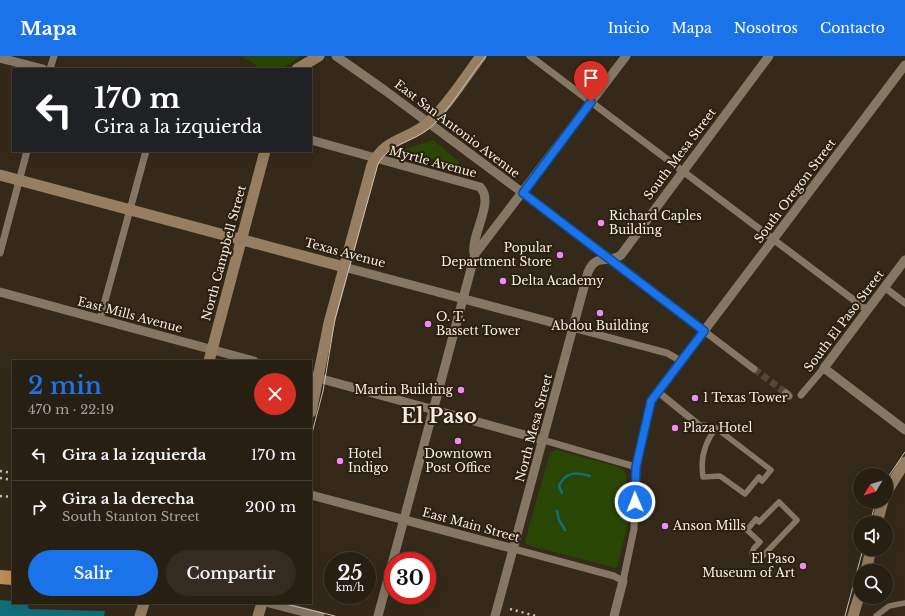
<!DOCTYPE html>
<html lang="es">
<meta charset="utf-8">
<style>
:root{--surface:#281f13;--page:#342c21;--text:#f1f3f6;--muted:#a5a2a0;--line:#443d33;--accent:#1a73e8}
body{margin:0;font-family:"Libre Baskerville",serif;background:var(--page);color:var(--text);height:100vh;display:flex;flex-direction:column;font-size:15px;white-space:nowrap}
*{box-sizing:border-box;margin:0}
p{font-size:13px;color:var(--muted)}
.icon{flex:none;width:22px;height:22px;fill:none;stroke:currentColor;stroke-width:2;stroke-linecap:round;stroke-linejoin:round}
.map{position:relative;flex:1;overflow:hidden}
.sheet{position:absolute;left:12px;top:304px;width:300px;height:244px;display:flex;flex-direction:column;background:var(--surface);border-radius:0px;box-shadow:0 4px 16px #0002,0 0 0 1px var(--line)}
.sheet>*{flex:none}
.banner{position:absolute;left:12px;top:12px;width:300px;height:84px;border-radius:0px;box-shadow:0 4px 16px #0002,0 0 0 1px var(--line);background:#202124;color:#fff;overflow:hidden}
.needle{width:26px;rotate:232deg}
.controls{position:absolute;left:853px;top:412px;display:grid;gap:8px}
.controls a{display:grid;place-items:center;width:40px;height:40px;border-radius:50%;background:var(--surface);box-shadow:0 4px 16px #0002,0 0 0 1px var(--line);font-size:20px}
.speed{position:absolute;left:324px;top:496px;display:flex;gap:8px;font-size:20px;font-weight:700;text-align:center}
.speed>*{display:grid;place-content:center;width:52px;height:52px;border-radius:50%;background:var(--surface);box-shadow:0 4px 16px #0002,0 0 0 1px var(--line);line-height:1}
.speed small{font-size:10px;font-weight:400}
.speed .limit{border:6px solid #d22;background:#fff;color:#111}
.pin{position:absolute;display:grid;place-items:center;width:34px;height:34px;color:#fff;margin:-41px -17px;border-radius:50% 50% 50% 0;rotate:-45deg;box-shadow:0 0 4px #0007}
.pin .icon{rotate:45deg}
.me{position:absolute;width:44px;margin:-22px;rotate:359deg;stroke-linejoin:round;filter:drop-shadow(0 0 3px #0008)}
.turn{display:flex;align-items:center;gap:14px;height:84px;padding:0 16px;font-size:18px}
.turn .icon{width:52px;height:52px;stroke-width:2.5}
.turn b{display:block;font-size:28px;line-height:34px}
.round{display:grid;place-items:center;flex:none;width:42px;height:42px;border-radius:21px;background:var(--page)}
.head{display:flex;align-items:center;justify-content:space-between;height:68px;padding:0 16px}
h1{font-size:24px;font-weight:600;line-height:30px;color:var(--accent)}
.button{display:flex;gap:8px;margin-top:auto;padding:8px 16px}
.button a{flex:1;height:46px;border-radius:24px;background:var(--accent);color:#fff;font-size:16px;font-weight:600;line-height:46px;text-align:center}
.button a+a{background:var(--page);color:var(--text)}
ul{padding:0;list-style:none}
li{display:flex;align-items:center;gap:12px;height:52px;padding:0 16px;border-top:1px solid var(--line)}
li div{flex:1}
li b{display:block;font-size:15px}
li em{font-style:normal}
header{display:flex;align-items:center;gap:24px;box-sizing:border-box;height:56px;padding:0 20px;background:var(--accent);color:#fff}
header strong{font-size:19px}
nav{display:flex;gap:22px;margin-inline-start:auto;font-size:14px}
.map>svg:first-child{display:block}
.green{fill:#2a4604}
.water{fill:#116f7c}
.lines{fill:none;stroke-linecap:round;stroke-linejoin:round}
.stream{stroke:#116f7c;stroke-width:2.5}
.minor-tunnel{stroke:#524737;stroke-width:7;stroke-dasharray:7 3.5;stroke-linecap:butt}
.pedestrian{stroke:#867765;stroke-width:5.5}
.minor{stroke:#867765;stroke-width:7}
.tertiary{stroke:#867765;stroke-width:9}
.secondary{stroke:#977e61;stroke-width:11}
.motorway{stroke:#be8d57;stroke-width:14}
.tram{stroke:#cac1b6;stroke-width:1}
.rail{stroke:#cac1b6;stroke-width:2.5;stroke-dasharray:2 4;stroke-linecap:butt}
.route-casing{stroke:#114b97;stroke-width:10}
.route{stroke:#1a73e8;stroke-width:7}
.poi-dot{fill:#f08bf5;stroke:#2b1f10;stroke-width:1.5}
.labels{text-anchor:middle;stroke-width:4;stroke-linejoin:round;paint-order:stroke}
.street-label{font-size:12px;fill:#f6eee4;stroke:#2b1f10}
.poi-label{font-size:12px;fill:#f6eee4;stroke:#2b1f10;text-anchor:start}
.town-label{font-size:20px;font-weight:bold;fill:#f6eee4;stroke:#2b1f10}
</style>
<header>
<strong>Mapa</strong>
<nav><a>Inicio</a><a>Mapa</a><a>Nosotros</a><a>Contacto</a></nav>
</header>
<div class="map">
<svg width="905" height="560" viewBox="0 0 905 560">
<rect width="100%" height="100%" fill="#352919"/>
<g class="green">
<path d="M240 0H301L282 13H259L254 7Z"/>
<path d="M433 84 459 106 458 110 402 94Z"/>
<path d="M557 394 619 411 626 417 628 451 627 470 618 509 616 512 527 489 525 486 550 396Z"/>
</g>
<path class="water" d="M0 544 13 545V547H27L29 553 105 555 104 560H0Z"/>
<g class="lines">
<g class="stream">
<path d="M562 437 559 430C566 415 576 416 590 420"/>
<path d="M557 455 559 464 565 474"/>
</g>
<path class="minor-tunnel" d="M754 313 786 337"/>
<g class="pedestrian">
<path d="M716 372 771 414 762 425 759 421 745 438 720 420 703 421C700 402 704 387 716 372Z"/>
<path d="M779 446 797 464 759 504 752 497 754 492 760 486 747 474 756 463 759 466Z"/>
<path d="M876 560 889 550 905 547"/>
</g>
<g class="minor">
<path d="M530 0 867 254"/>
<path d="M50 13 54 0"/>
<path d="M0 197 27 95"/>
<path d="M884 231 905 247"/>
<path d="M100 263 146 95"/>
<path d="M573 272 667 297 681 305"/>
<path d="M657 335 700 370H705"/>
<path d="M786 337 789 340"/>
<path d="M801 339 824 312"/>
<path d="M543 384 636 411"/>
<path d="M514 493 614 520 623 525 634 473 636 411 651 345 704 275 754 313"/>
</g>
<g class="tertiary">
<path d="M336 0 383 33 523 137 704 275 905 9"/>
<path d="M0 2 43 13"/>
<path d="M311 84 480 131C495 146 471 178 474 197"/>
<path d="M905 204 824 312 905 374"/>
<path d="M344 211 573 272"/>
<path d="M0 236 254 305"/>
<path d="M311 320 543 384"/>
<path d="M311 439 514 493"/>
<path d="M269 547 320 560"/>
<path d="M378 560 475 198 626 0"/>
<path d="M495 560 588 216C597 196 607 209 621 199L769 0"/>
<path d="M614 560 623 525"/>
</g>
<g class="secondary">
<path d="M297 13 319 0"/>
<path d="M0 119 344 211"/>
<path d="M209 305 265 95"/>
<path d="M311 356 329 267 372 109C385 81 410 84 429 66 449 48 465 21 481 0"/>
<path d="M886 437 905 406"/>
<path d="M877 467 883 445"/>
<path d="M866 515 871 493"/>
<path d="M140 560 144 547"/>
<path d="M258 560 262 547"/>
<path d="M853 560 860 537"/>
</g>
<path class="motorway" d="M0 521 13 522"/>
<g class="tram">
<path d="M311 381 323 335 335 263 378 108C390 86 416 86 433 69 453 49 468 22 486 0"/>
<path d="M886 424 905 396"/>
<path d="M870 467 876 445"/>
<path d="M281 547 335 560"/>
<path d="M845 560 863 493"/>
</g>
<g class="rail">
<path d="M0 415 13 417"/>
<path d="M0 422 13 424"/>
<path d="M0 440 13 441"/>
<path d="M510 553 536 560"/>
</g>
</g>
<g class="lines">
<g class="route-casing">
<path id="route" d="M591 46 523 137 704 275 651 345 636 411 635 446"/>
</g>
<use href="#route" class="route"/>
</g>
<g class="poi-dot">
<circle cx="601" cy="167" r="4"/>
<circle cx="560" cy="199" r="4"/>
<circle cx="503" cy="225" r="4"/>
<circle cx="600" cy="257" r="4"/>
<circle cx="428" cy="268" r="4"/>
<circle cx="461" cy="334" r="4"/>
<circle cx="695" cy="342" r="4"/>
<circle cx="675" cy="372" r="4"/>
<circle cx="458" cy="385" r="4"/>
<circle cx="340" cy="405" r="4"/>
<circle cx="665" cy="470" r="4"/>
<circle cx="803" cy="510" r="4"/>
</g>
<g class="labels">
<g class="street-label">
<text transform="translate(457 73) rotate(37)" y="4">East San Antonio Avenue</text>
<text transform="translate(680 98) rotate(-53)" y="4">South Mesa Street</text>
<text transform="translate(433 106) rotate(15)" y="4">Myrtle Avenue</text>
<text transform="translate(795 135) rotate(-53)" y="4">South Oregon Street</text>
<text transform="translate(224 197) rotate(-75)" y="4">North Campbell Street</text>
<text transform="translate(345 197) rotate(15)" y="4">Texas Avenue</text>
<text transform="translate(130 259) rotate(15)" y="4">East Mills Avenue</text>
<text transform="translate(844 265) rotate(-53)" y="4">South El Paso Street</text>
<text transform="translate(534 372) rotate(-75)" y="4">North Mesa Street</text>
<text transform="translate(471 469) rotate(15)" y="4">East Main Street</text>
</g>
<g class="poi-label">
<text x="609" y="164">Richard Caples<tspan x="609" dy="14">Building</tspan></text>
<text x="552" y="196" text-anchor="end">Popular<tspan x="552" dy="14">Department Store</tspan></text>
<text x="511" y="229">Delta Academy</text>
<text x="436" y="265">O. T.<tspan x="436" dy="14">Bassett Tower</tspan></text>
<text x="600" y="274" text-anchor="middle">Abdou Building</text>
<text x="453" y="338" text-anchor="end">Martin Building</text>
<text x="703" y="346">1 Texas Tower</text>
<text x="683" y="376">Plaza Hotel</text>
<text x="348" y="402">Hotel<tspan x="348" dy="14">Indigo</tspan></text>
<text x="458" y="402" text-anchor="middle">Downtown<tspan x="458" dy="14">Post Office</tspan></text>
<text x="673" y="474">Anson Mills</text>
<text x="795" y="507" text-anchor="end">El Paso<tspan x="795" dy="14">Museum of Art</tspan></text>
</g>
<g class="town-label">
<text x="439" y="367">El Paso</text>
</g>
</g>
</svg>
<div class="controls">
<a><svg class="needle" viewBox="-14 -14 28 28"><path d="M0-13l5 13h-10z" fill="#e53935"/><path d="M0 13l5-13h-10z" fill="#a5a2a0"/></svg></a>
<a><svg class="icon" aria-label="sound" viewBox="0 0 24 24"><path d="M4 9h4l5-4v14l-5-4H4zM17 9q2 3 0 6"/></svg></a>
<a><svg class="icon" aria-label="search" viewBox="0 0 24 24"><circle cx="10" cy="10" r="6"/><path d="M15 15l6 6"/></svg></a>
</div>
<div class="speed"><div>25<small>km/h</small></div><div class="limit">30</div></div>
<div class="pin" style="left:591px;top:46px;background:#d93025"><svg class="icon" aria-label="arrive" viewBox="0 0 24 24"><path d="M6 21V4h12l-3 4 3 4H6"/></svg></div>
<svg class="me" style="left:635px;top:446px" viewBox="-20 -20 40 40"><circle r="17" fill="#1a73e8" stroke="#fff" stroke-width="3"/><path d="M0-11L8 9 0 5-8 9z" fill="#fff"/></svg>
<div class="banner">
<div class="turn"><svg class="icon" aria-label="left" viewBox="0 0 24 24"><path d="M17 20v-9H6M10 6l-5 5 5 5"/></svg><div><b>170 m</b>Gira a la izquierda</div></div>
</div>
<section class="sheet">
<div class="head"><div><h1>2 min</h1><p>470 m · 22:19</p></div><a class="round" style="background:#d93025;color:#fff"><svg class="icon" aria-label="close" viewBox="0 0 24 24"><path d="M6 6l12 12M18 6L6 18"/></svg></a></div>
<ul>
<li><svg class="icon" aria-label="left" viewBox="0 0 24 24"><path d="M17 20v-9H6M10 6l-5 5 5 5"/></svg><div><b>Gira a la izquierda</b></div><em>170 m</em></li>
<li><svg class="icon" aria-label="right" viewBox="0 0 24 24"><path d="M7 20v-9h11M14 6l5 5-5 5"/></svg><div><b>Gira a la derecha</b><p>South Stanton Street</p></div><em>200 m</em></li>
</ul>
<div class="button"><a>Salir</a><a>Compartir</a></div>
</section>
</div>
